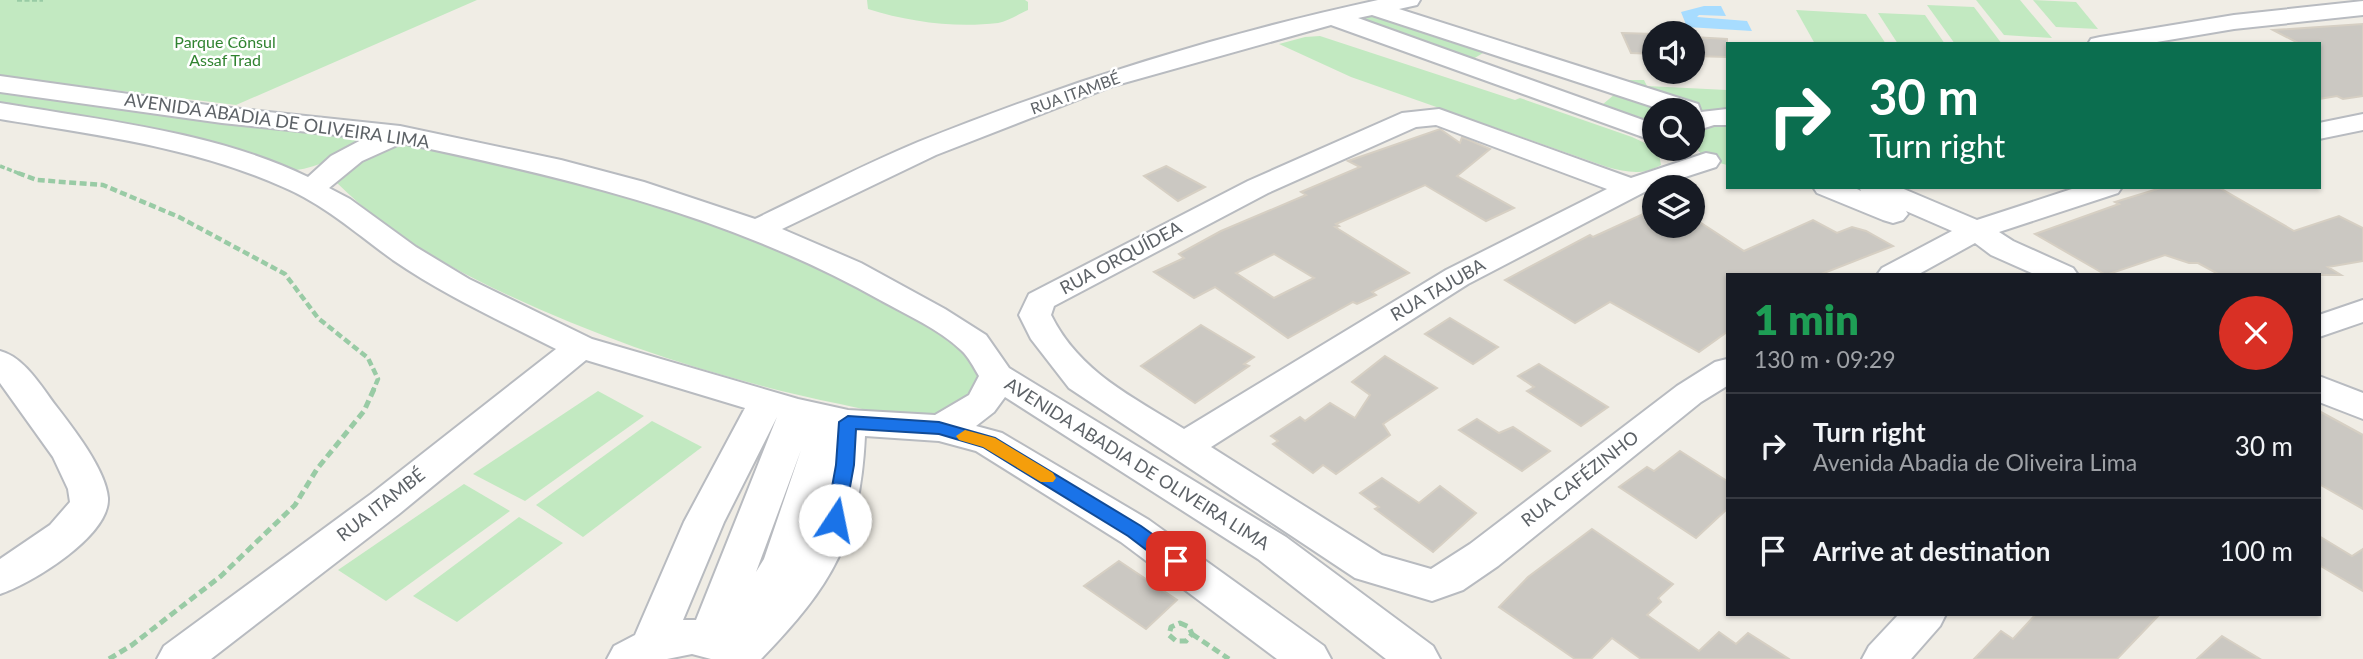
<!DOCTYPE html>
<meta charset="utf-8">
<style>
:root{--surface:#171b24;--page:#20242c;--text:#f1f3f6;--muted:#9ea1a6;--line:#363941}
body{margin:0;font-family:Lato,sans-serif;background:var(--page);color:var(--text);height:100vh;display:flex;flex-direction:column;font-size:26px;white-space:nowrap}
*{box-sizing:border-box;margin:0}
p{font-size:23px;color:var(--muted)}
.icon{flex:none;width:38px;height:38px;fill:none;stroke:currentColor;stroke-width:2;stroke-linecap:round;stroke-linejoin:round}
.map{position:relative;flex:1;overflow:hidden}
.panel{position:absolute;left:1726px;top:273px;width:595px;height:343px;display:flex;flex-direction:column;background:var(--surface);border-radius:0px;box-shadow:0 2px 5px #0004}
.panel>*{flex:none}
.top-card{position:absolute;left:1726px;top:42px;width:595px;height:147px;border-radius:0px;box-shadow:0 2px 5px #0004;background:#0b6e4f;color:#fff;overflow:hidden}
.fabs{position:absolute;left:1642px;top:21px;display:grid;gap:14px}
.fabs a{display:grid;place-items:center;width:63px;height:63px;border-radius:50%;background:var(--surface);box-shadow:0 2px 5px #0004;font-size:35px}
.pin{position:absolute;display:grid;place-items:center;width:60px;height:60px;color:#fff;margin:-30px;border-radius:14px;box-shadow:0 4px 10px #0006}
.me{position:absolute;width:77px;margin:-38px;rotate:11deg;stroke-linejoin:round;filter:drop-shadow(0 0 5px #0008)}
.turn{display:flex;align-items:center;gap:24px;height:147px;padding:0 28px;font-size:32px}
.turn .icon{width:91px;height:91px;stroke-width:2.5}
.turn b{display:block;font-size:49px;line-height:60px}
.round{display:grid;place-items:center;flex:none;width:74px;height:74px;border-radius:37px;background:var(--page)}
.headline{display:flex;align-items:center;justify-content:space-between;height:119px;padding:0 28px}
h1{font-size:42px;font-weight:800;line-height:52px;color:#1e9e55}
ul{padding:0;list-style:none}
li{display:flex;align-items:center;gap:21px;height:105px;padding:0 28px;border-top:2px solid var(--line)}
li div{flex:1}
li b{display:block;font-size:26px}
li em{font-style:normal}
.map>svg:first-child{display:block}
.green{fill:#c2e9c1}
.water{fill:#a7dcff}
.building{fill:#cbc8c2;stroke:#d6cfc3;stroke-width:2;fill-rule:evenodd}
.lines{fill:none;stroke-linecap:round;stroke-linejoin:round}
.minor-casing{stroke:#b8bbc0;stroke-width:4}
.path-far2{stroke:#99cba5;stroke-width:3.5;stroke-dasharray:5 2.5;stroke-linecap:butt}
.path-far1{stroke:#99cba5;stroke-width:4.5;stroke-dasharray:7 3.5;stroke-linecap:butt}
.path{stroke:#99cba5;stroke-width:5;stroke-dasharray:8 4.5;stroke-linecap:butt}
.minor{fill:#fff;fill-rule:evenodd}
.route{fill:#1a73e8;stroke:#114b97;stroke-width:2}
.slow{fill:#f59e0b}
.labels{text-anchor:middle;stroke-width:5;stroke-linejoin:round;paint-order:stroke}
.far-park-label{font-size:16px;fill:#308330;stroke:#fff}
.far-street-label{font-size:16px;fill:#5d6267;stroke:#fff}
.street-label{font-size:18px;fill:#5d6267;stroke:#fff}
</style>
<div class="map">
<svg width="2363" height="659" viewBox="0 0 2363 659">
<rect width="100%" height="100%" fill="#f0ede5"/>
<g class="green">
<path d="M0 0H477L236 105 0 76Z"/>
<path d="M867 0H1025L1028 2V10C1019 14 1008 21 998 23 955 28 909 22 868 9Z"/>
<path d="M1976 0H2020L2052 38 2004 35Z"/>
<path d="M2033 0 2076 2 2098 29 2056 27Z"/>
<path d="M1927 5 1974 7 2002 44H1955Z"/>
<path d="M1796 10 1866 14 1886 44H1815Z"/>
<path d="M1878 13 1925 15 1945 44H1898Z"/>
<path d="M1371 14 1479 47 1483 53 1473 59 1459 58 1361 21V18Z"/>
<path d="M1320 36 1515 100 1520 98 1632 137 1647 144 1659 154 1661 165C1642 176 1627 172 1607 167L1351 77 1279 44 1305 37Z"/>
<path d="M1628 80H1644L1647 86 1727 90V113H1708L1622 84Z"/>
<path d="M0 85 323 132 363 138C344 153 319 168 295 170L0 107Z"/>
<path d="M1615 94 1674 108 1679 110H1654V128L1602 108V105Z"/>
<path d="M1717 121H1727V165C1707 160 1692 153 1692 131Z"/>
<path d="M422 145 632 190 840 273 965 347 982 373C972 398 961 410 934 415 903 421 870 410 840 404 714 378 590 337 475 279 426 254 375 221 336 182 356 151 388 147 422 145Z"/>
<path d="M598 391 644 416 525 501 473 474Z"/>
<path d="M652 421 702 447 583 537 536 505Z"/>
<path d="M464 484 510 511 386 601 338 570Z"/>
<path d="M519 517 563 543 457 622 413 596Z"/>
</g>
<path class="water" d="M1704 6H1721L1726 16 1699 15 1697 17 1747 21 1752 31 1687 27 1681 12Z"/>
<g class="building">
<path d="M2363 24V96L2343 99 2337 96 2319 99V44H2300L2273 30Z"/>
<path d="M1622 33 1654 34V54L1631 53Z"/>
<path d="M1692 37 1727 39V57L1692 56Z"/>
<path d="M1440 129 1460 143 1462 137 1490 149 1457 176 1514 208 1486 221 1425 185 1336 224 1339 226 1335 227 1409 273 1372 292 1376 295 1357 304 1353 302 1288 338 1215 287 1194 298 1154 272 1184 258 1179 254 1221 231 1306 195 1301 192 1360 167 1348 161ZM1274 254 1314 278 1274 298 1236 273Z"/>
<path d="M1166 166 1205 187 1178 201 1144 176Z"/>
<path d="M2164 187H2218L2294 231 2339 216 2363 228V261L2328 267 2341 275H2220L2198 263H2189L2165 255 2106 275 2035 234 2119 204 2115 202Z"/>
<path d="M1654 209V226H1692V217L1744 251 1813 220 1837 233 1852 227 1866 231 1893 246 1819 275H1727V332L1699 352 1610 302 1575 323 1505 280 1590 235 1593 237Z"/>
<path d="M1450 318 1498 347 1473 364 1425 334Z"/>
<path d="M1201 325 1254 357 1244 364 1249 366 1195 403 1141 366Z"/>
<path d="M1385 356 1437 388 1383 424 1390 435 1336 474 1323 465 1313 473 1273 444 1278 441 1271 436 1300 417 1305 421 1330 403 1355 418 1370 395 1352 382Z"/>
<path d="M1539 364 1608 407 1581 426 1527 391 1534 387 1518 376Z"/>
<path d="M2319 411 2363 435V509L2319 484Z"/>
<path d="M1477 419 1499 433 1513 427 1550 451 1522 471 1459 430Z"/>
<path d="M1680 451 1727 481V509L1696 538 1619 487 1647 467 1654 471Z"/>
<path d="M1382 478 1419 503 1440 486 1476 513 1433 552 1375 509 1379 507 1360 493Z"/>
<path d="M1592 529 1673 584 1658 598 1661 602 1647 615 1699 651 1719 632 1736 644 1748 633 1789 659H1641L1612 638 1591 659H1575L1499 607 1528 577Z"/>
<path d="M2319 536 2352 556 2363 549V591L2319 565Z"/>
<path d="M1119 561 1177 600 1146 629 1084 586Z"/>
<path d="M2036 614H2160L2117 659H1974L2001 631 2013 639Z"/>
<path d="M2222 636 2260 659H2197Z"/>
</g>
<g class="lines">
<g class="minor-casing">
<g id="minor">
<path d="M1378 0H1420L1417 5 1399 9 1698 104 1701 112 1727 109V125H1714L1692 132V110H1663L1372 15 1358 18 1654 124V141L1331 25 1113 86 936 155 782 229 861 263 945 309 986 335 1009 368 1286 537 1433 646 1440 659H1386L1258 559 1005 397 994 412 976 426 1002 433 1149 520 1324 646 1331 659H1277L1121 542 976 451 939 441 865 436C860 539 832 586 761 659H711L692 654 667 659H607L614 646 635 635 684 522 745 408 586 360 399 514 211 659H157L164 646 371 494 556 349C501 321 444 295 393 260 357 234 325 205 283 187 194 147 96 135 0 119V103C100 120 216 132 308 177L331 156 365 138 222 123 0 92V76L222 107 400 126 561 160 644 182 755 219C809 193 863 165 918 142 1067 82 1221 34 1378 0ZM402 143C568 178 731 216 880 300 907 315 939 329 961 350 969 357 974 368 979 376L969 395 935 415 848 410 798 399 592 339 469 279 416 247 350 199 329 188 362 161ZM777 417 696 620H683L724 522ZM801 450 764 559 756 572Z"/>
<path d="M2363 1V15L2234 29 2145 44H2088L2091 39 2100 37 2234 15Z"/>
<path d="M1439 109 1631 178 1706 153 1716 155 1720 161 1716 167 1654 187 1468 284 1211 447 1382 555 1431 569 1470 544 1677 386 1715 362 1727 359V386L1701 402 1498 566 1463 590 1432 601 1355 578 1069 388 1031 339 1019 315 1029 294 1248 181 1402 113ZM1436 125 1607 189 1446 270 1184 429C1133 397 1079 372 1051 315L1054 306 1268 193 1416 127Z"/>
<path d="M2363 114V130L2319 139V123Z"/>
<path d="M1813 187H1853L1861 191 1859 187H1899L1977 220 2078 187H2122L2118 193 1999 232 2013 241 2073 268 2078 275H2036L1991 255 1975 243 1917 275H1877L1882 268 1952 231 1906 211 1908 214 1903 220 1893 223 1883 220 1817 193Z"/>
<path d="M2363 300V322L2319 337V315Z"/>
<path d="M0 351C24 357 41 386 56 406 73 428 106 470 108 498 110 536 31 584 0 594V559L50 525 70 502 68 489 53 457 0 383Z"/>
<path d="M2319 376 2363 393V419L2319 402Z"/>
<path d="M1899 614H1946L1940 626 1911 659H1862L1869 646Z"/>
</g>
</g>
<g class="path-far2">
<path d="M17 0H43"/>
<path d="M0 166 23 175"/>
</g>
<path class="path-far1" d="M18 173 37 180 103 185 179 217 285 274 318 318 368 358 378 379 373 391"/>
<g class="path">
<path d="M1180 623 1189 627 1192 634 1186 641H1176L1169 635 1171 627Z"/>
<path d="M1192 634 1229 659"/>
<path d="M109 659 132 645 221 576 295 505 317 469 364 411 374 389"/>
</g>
<use href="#minor" class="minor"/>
</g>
<path class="route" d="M848 416 939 422 995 438 1141 526 1183 556 1186 561 1183 567 1176 569 1169 567 1128 536 983 447 939 434 856 429 854 465 844 520 842 525H828L826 520 836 465 839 422Z"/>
<path class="slow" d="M965 430 995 438 1053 473 1056 478 1053 482H1041L983 447 959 440 956 436Z"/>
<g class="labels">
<g class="far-park-label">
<text x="225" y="48">Parque Cônsul<tspan x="225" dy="18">Assaf Trad</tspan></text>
</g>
<g class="far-street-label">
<text transform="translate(1075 93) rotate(-20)" y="6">RUA ITAMBÉ</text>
</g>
<g class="street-label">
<text transform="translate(277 121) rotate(8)" y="6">AVENIDA ABADIA DE OLIVEIRA LIMA</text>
<text transform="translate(1121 258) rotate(-28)" y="6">RUA ORQUÍDEA</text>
<text transform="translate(1438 290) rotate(-30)" y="6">RUA TAJUBA</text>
<text transform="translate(1137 464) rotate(32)" y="6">AVENIDA ABADIA DE OLIVEIRA LIMA</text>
<text transform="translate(1580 479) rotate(-38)" y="6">RUA CAFÉZINHO</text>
<text transform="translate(381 505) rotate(-38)" y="6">RUA ITAMBÉ</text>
</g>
</g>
</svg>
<div class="fabs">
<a><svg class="icon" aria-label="sound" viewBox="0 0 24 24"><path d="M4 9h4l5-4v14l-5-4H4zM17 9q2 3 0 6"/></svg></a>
<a><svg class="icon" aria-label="search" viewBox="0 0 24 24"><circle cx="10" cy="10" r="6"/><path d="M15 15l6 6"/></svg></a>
<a><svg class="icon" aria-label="layers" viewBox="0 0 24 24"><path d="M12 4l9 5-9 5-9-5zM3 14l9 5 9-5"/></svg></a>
</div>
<div class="pin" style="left:1176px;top:561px;background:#d93025"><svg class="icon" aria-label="arrive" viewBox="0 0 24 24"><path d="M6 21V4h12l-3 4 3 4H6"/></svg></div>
<svg class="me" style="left:835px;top:520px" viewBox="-20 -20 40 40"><circle r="19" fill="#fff"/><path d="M0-13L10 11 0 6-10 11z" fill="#1a73e8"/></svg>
<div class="top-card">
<div class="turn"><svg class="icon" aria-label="right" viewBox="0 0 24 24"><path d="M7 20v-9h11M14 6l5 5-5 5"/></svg><div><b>30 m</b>Turn right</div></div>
</div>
<section class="panel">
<div class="headline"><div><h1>1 min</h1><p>130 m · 09:29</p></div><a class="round" style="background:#d93025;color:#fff"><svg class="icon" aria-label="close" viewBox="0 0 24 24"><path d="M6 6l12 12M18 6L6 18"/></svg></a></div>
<ul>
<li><svg class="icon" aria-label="right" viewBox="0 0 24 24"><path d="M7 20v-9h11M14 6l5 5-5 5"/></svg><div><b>Turn right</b><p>Avenida Abadia de Oliveira Lima</p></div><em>30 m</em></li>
<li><svg class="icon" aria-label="arrive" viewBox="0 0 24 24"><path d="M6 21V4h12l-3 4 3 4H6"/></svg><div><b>Arrive at destination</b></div><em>100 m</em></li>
</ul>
</section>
</div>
